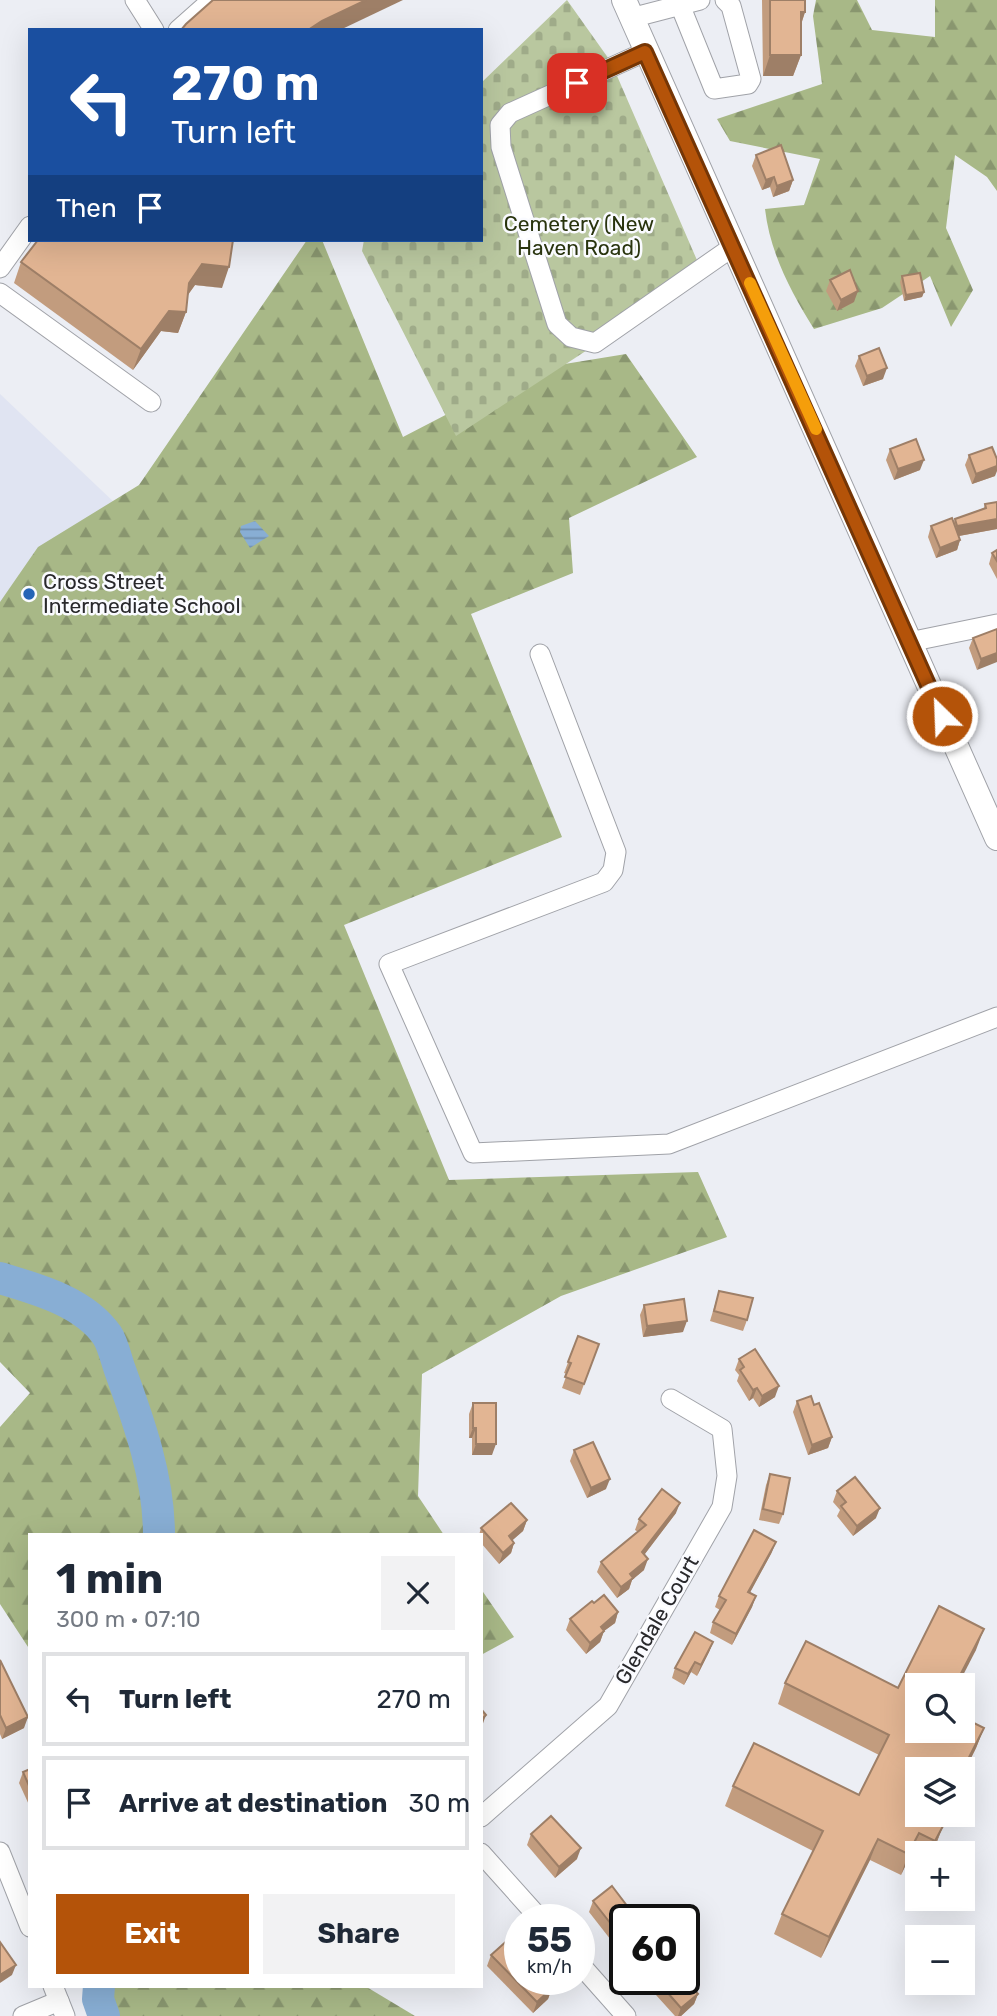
<!DOCTYPE html>
<meta charset="utf-8">
<style>
:root{--surface:#fff;--page:#f2f2f3;--text:#1f2937;--muted:#747a83;--line:#e0e1e3;--accent:#b45309}
body{margin:0;font-family:Rubik,sans-serif;background:var(--page);color:var(--text);height:100vh;display:flex;flex-direction:column;font-size:26px;white-space:nowrap}
*{box-sizing:border-box;margin:0}
p{font-size:23px;color:var(--muted)}
.icon{flex:none;width:38px;height:38px;fill:none;stroke:currentColor;stroke-width:2;stroke-linecap:round;stroke-linejoin:round}
.map{position:relative;flex:1;overflow:hidden}
.panel{position:absolute;left:28px;top:1533px;width:455px;height:455px;display:flex;flex-direction:column;background:var(--surface);border-radius:0px;box-shadow:0 7px 28px #0002}
.panel>*{flex:none}
.guide{position:absolute;left:28px;top:28px;width:455px;height:214px;border-radius:0px;box-shadow:0 7px 28px #0002;background:#1a4fa0;color:#fff;overflow:hidden}
.tools{position:absolute;left:905px;top:1673px;display:grid;gap:14px}
.tools a{display:grid;place-items:center;width:70px;height:70px;border-radius:0px;background:var(--surface);box-shadow:0 7px 28px #0002;font-size:35px}
.speed{position:absolute;left:504px;top:1904px;display:flex;gap:14px;font-size:35px;font-weight:700;text-align:center}
.speed>*{display:grid;place-content:center;width:91px;height:91px;border-radius:50%;background:var(--surface);box-shadow:0 7px 28px #0002;line-height:1}
.speed small{font-size:18px;font-weight:400}
.speed .limit{border:4px solid #111;border-radius:10px;background:#fff;color:#111}
.pin{position:absolute;display:grid;place-items:center;width:60px;height:60px;color:#fff;margin:-30px;border-radius:14px;box-shadow:0 4px 10px #0006}
.me{position:absolute;width:77px;margin:-38px;rotate:336deg;stroke-linejoin:round;filter:drop-shadow(0 0 5px #0008)}
.turn{display:flex;align-items:center;gap:24px;height:147px;padding:0 28px;font-size:32px}
.turn .icon{width:91px;height:91px;stroke-width:2.5}
.turn b{display:block;font-size:49px;line-height:60px}
.then{display:flex;align-items:center;height:66px;padding:0 28px;background:#0003;gap:14px;font-size:26px}
.round{display:grid;place-items:center;flex:none;width:74px;height:74px;border-radius:0px;background:var(--page)}
.headline{display:flex;align-items:center;justify-content:space-between;height:119px;padding:0 28px}
h1{font-size:42px;font-weight:700;line-height:52px}
.cta{display:flex;gap:14px;margin-top:auto;padding:14px 28px}
.cta a{flex:1;height:80px;border-radius:0px;background:var(--accent);color:#fff;font-size:28px;font-weight:700;line-height:80px;text-align:center}
.cta a+a{background:var(--page);color:var(--text)}
ul{padding:0;list-style:none}
li{display:flex;align-items:center;gap:21px;height:94px;margin:0 14px 10px;padding:0 14px;border:4px solid var(--line);border-radius:0px}
li div{flex:1}
li b{display:block;font-size:26px}
li em{font-style:normal}
.map>svg:first-child{display:block}
.built{fill:#e0e4f2}
.forest{fill:url(#forest-firs)}
.cemetery{fill:url(#cemetery-stones)}
.water{fill:url(#water-rules)}
.lines{fill:none;stroke-linecap:round;stroke-linejoin:round}
.river{stroke:#88aed4;stroke-width:32}
.minor-casing{stroke:#a0a2a8;stroke-width:21}
.major-casing{stroke:#a0a2a8;stroke-width:26}
.minor{stroke:#fff;stroke-width:19}
.major{stroke:#fff;stroke-width:24}
.wall{fill:#c29c7e}
.shaded-wall{fill:#9e7f67}
.building{fill:#e2b593;stroke:#9e7f67;stroke-width:2}
.route-casing{stroke:#753606;stroke-width:18}
.route{stroke:#b45309;stroke-width:12}
.slow{stroke:#f59e0b;stroke-width:12}
.poi-dot{fill:#2564b6;stroke:#fafbff;stroke-width:2.5}
.labels{text-anchor:middle;stroke-width:5;stroke-linejoin:round;paint-order:stroke}
.park-label{font-size:21px;fill:#29340e;stroke:#fafbff}
.poi-label{font-size:21px;fill:#29292c;stroke:#fafbff;text-anchor:start}
.street-label{font-size:21px;fill:#29292c;stroke:#fafbff}
</style>
<div class="map">
<svg width="997" height="2016" viewBox="0 0 997 2016">
<defs>
<pattern id="forest-firs" width="22" height="20" patternUnits="userSpaceOnUse" patternTransform="scale(1.75)"><rect width="22" height="20" fill="#a8b887"/><path d="M5 1l3.5 6h-7zM16 11l3.5 6h-7z" fill="#89966f"/></pattern>
<pattern id="cemetery-stones" width="16" height="16" patternUnits="userSpaceOnUse" patternTransform="scale(1.75)"><rect width="16" height="16" fill="#b9c79f"/><path d="M2 7V4a2 2 0 0 1 4 0v3zM10 15v-3a2 2 0 0 1 4 0v3z" fill="#9fab89"/></pattern>
<pattern id="water-rules" width="6" height="5" patternUnits="userSpaceOnUse" patternTransform="scale(1.75)"><rect width="6" height="5" fill="#88aed4"/><path d="M0 2.5h6" fill="none" stroke="#6f8eac"/></pattern>
</defs>
<rect width="100%" height="100%" fill="#eceef4"/>
<path class="built" d="M0 394 118 506 0 682Z"/>
<g class="forest">
<path d="M816 0H857L872 30 935 37V0H997V191L987 177 955 155 946 228 973 290 951 327 930 276 882 308 814 329C791 292 770 253 765 209L804 205 820 159 730 141 717 119 822 84 813 16Z"/>
<path d="M307 240H322L403 437 534 369 626 354 697 457 569 518 573 573 471 614 562 837 344 925 449 1180 698 1172 727 1237 561 1296 422 1374 418 1496 444 1535H30V1650L0 1604V1427L30 1393 0 1362V602L38 547 139 485Z"/>
<path d="M481 1589 514 1637 481 1655Z"/>
<path d="M89 1986H365L415 2016H90Z"/>
</g>
<path class="cemetery" d="M567 0 611 62 703 274 456 436 362 251 364 240H481V83Z"/>
<path class="water" d="M255 521 269 536 250 548 240 532 241 526Z"/>
<g class="lines">
<g class="river">
<path d="M0 1278C36 1289 83 1301 107 1335 113 1344 116 1359 120 1370 139 1422 159 1478 159 1535"/>
<path d="M99 1986 98 1999 104 2016"/>
</g>
<g class="minor-casing">
<g id="minor">
<path d="M135 0 154 30"/>
<path d="M678 0 714 89 748 84 751 79 731 6 725 0"/>
<path d="M631 18 700 0"/>
<path d="M178 30 212 0"/>
<path d="M645 52 510 113 500 125 501 147 557 324 571 337 595 343 734 246"/>
<path d="M0 268 30 226"/>
<path d="M0 293 151 402"/>
<path d="M909 642 997 624"/>
<path d="M540 654 616 852 613 870 604 882 389 964 473 1153 669 1144 997 1017"/>
<path d="M481 1817 608 1706 722 1507 727 1476 722 1429 671 1399"/>
<path d="M0 1852 30 1927"/>
<path d="M481 1853 541 1920"/>
<path d="M579 1963 626 2016"/>
<path d="M53 1986 65 2016"/>
<path d="M23 2016 59 2001"/>
</g>
</g>
<g class="major-casing">
<path id="major" d="M624 0 997 838"/>
</g>
<use href="#minor" class="minor"/>
<use href="#major" class="major"/>
</g>
<g class="wall">
<path d="M762 0H805V12L801 25V55L793 76H763Z"/>
<path d="M756 155 793 180 789 191 773 197 770 187 762 190 752 166Z"/>
<path d="M21 262 222 288 195 285 188 295 186 312 178 333 161 331 133 370 14 283Z"/>
<path d="M902 276 924 292 922 297 904 301 900 282Z"/>
<path d="M830 280 854 302 837 311 826 291Z"/>
<path d="M859 356 883 379 863 386 855 366Z"/>
<path d="M890 449 920 470 894 480 886 460Z"/>
<path d="M969 455 995 476 972 484 965 465Z"/>
<path d="M985 504 997 529 959 536 960 540 957 550 936 558 928 537 931 526 954 522 955 519 984 508Z"/>
<path d="M997 550V579L989 564 992 553Z"/>
<path d="M997 629 977 670 969 648 973 638Z"/>
<path d="M719 1291 747 1320 743 1331 710 1321Z"/>
<path d="M644 1305 683 1332 643 1337 640 1315Z"/>
<path d="M578 1336 599 1344 580 1395 562 1388 567 1374 564 1373Z"/>
<path d="M739 1359 775 1397 759 1407 753 1398 749 1401 737 1381 739 1375 735 1370Z"/>
<path d="M797 1401 814 1405 832 1437 828 1448 808 1455 793 1412Z"/>
<path d="M473 1403 492 1455H472V1438H469V1414Z"/>
<path d="M574 1450 606 1489 587 1498 570 1461Z"/>
<path d="M770 1474 783 1514 779 1524 759 1520 766 1485Z"/>
<path d="M837 1491 876 1518 853 1536 837 1516 840 1510 833 1502Z"/>
<path d="M676 1513 644 1555V1570L632 1580 629 1589 617 1598 597 1572 601 1562 638 1532 635 1530 639 1519Z"/>
<path d="M527 1520 523 1531 512 1540 514 1543 511 1553 499 1564 481 1543V1535H479L481 1528Z"/>
<path d="M772 1552 750 1592 756 1596 752 1607 732 1645 710 1633 713 1622 720 1610 715 1607 719 1596Z"/>
<path d="M594 1603 618 1612 615 1623 604 1631 600 1642 586 1654 566 1630 570 1619Z"/>
<path d="M713 1642 709 1652 697 1676 691 1672 684 1685 672 1678 675 1668Z"/>
<path d="M976 1650 917 1731 984 1728 976 1748 938 1824 943 1826 932 1853H917V1857L911 1854 901 1875 870 1860 821 1958 774 1934 782 1914 813 1851 725 1806 733 1786 859 1795 879 1755 778 1704 785 1683 898 1688Z"/>
<path d="M0 1660 24 1728 2 1739 0 1734Z"/>
<path d="M30 1769V1807L19 1783 23 1772Z"/>
<path d="M531 1834 577 1859 555 1878 527 1845Z"/>
<path d="M593 1901 637 1919 614 1944 589 1912Z"/>
<path d="M491 1955 552 1988 548 1999 533 2013 487 1966Z"/>
<path d="M648 1979H684L698 1994 694 2004 681 2016H675L656 1995 658 1991Z"/>
</g>
<g class="shaded-wall">
<path d="M366 0H403L340 30H308L322 21Z"/>
<path d="M801 12H805L798 33Z"/>
<path d="M770 55H801L793 76H763Z"/>
<path d="M774 177 770 187 762 190 766 180Z"/>
<path d="M793 180 789 191 773 197 777 186Z"/>
<path d="M202 264 229 267 222 288 195 285 181 304 189 283Z"/>
<path d="M858 291 854 302 837 311 841 300Z"/>
<path d="M924 292 922 297 904 301 906 295Z"/>
<path d="M169 311 186 312 178 333 161 331 133 370 141 349Z"/>
<path d="M887 368 883 379 863 386 867 376Z"/>
<path d="M924 460 920 470 894 480 898 469Z"/>
<path d="M997 466V471L995 476 972 484 976 474Z"/>
<path d="M997 519V529L953 537 957 526Z"/>
<path d="M960 540 957 550 936 558 940 548Z"/>
<path d="M997 653V662L977 670 981 659Z"/>
<path d="M687 1321 683 1332 643 1337 647 1326Z"/>
<path d="M779 1386 775 1397 759 1407 762 1396Z"/>
<path d="M757 1388 753 1398 749 1401 753 1390Z"/>
<path d="M473 1428H476L472 1438H469Z"/>
<path d="M832 1437 828 1448 808 1455 812 1445Z"/>
<path d="M476 1444H496L492 1455H472Z"/>
<path d="M610 1479 606 1489 587 1498 591 1488Z"/>
<path d="M680 1503 676 1513 638 1563 642 1552Z"/>
<path d="M880 1508 876 1518 853 1536 857 1526Z"/>
<path d="M527 1520 523 1531 505 1547 509 1536Z"/>
<path d="M776 1542 772 1552 745 1602 748 1592Z"/>
<path d="M514 1543 511 1553 499 1564 503 1553Z"/>
<path d="M648 1559 644 1570 632 1580 629 1589 617 1598 621 1587 630 1574Z"/>
<path d="M756 1596 752 1607 732 1645 736 1634Z"/>
<path d="M618 1612 615 1623 604 1631 600 1642 586 1654 590 1643 601 1627Z"/>
<path d="M984 1629 976 1650 958 1685H955Z"/>
<path d="M713 1642 709 1652 697 1676 701 1665Z"/>
<path d="M695 1662 691 1672 684 1685 688 1674Z"/>
<path d="M486 1715 481 1729V1720Z"/>
<path d="M28 1717 24 1728 2 1739 6 1728Z"/>
<path d="M984 1728 976 1748 962 1776V1771Z"/>
<path d="M940 1815H943L931 1839 936 1823Z"/>
<path d="M943 1826 935 1847 932 1853H931Z"/>
<path d="M919 1833 911 1854 901 1875 908 1854Z"/>
<path d="M878 1839 870 1860 821 1958 829 1937Z"/>
<path d="M581 1848 577 1859 555 1878 559 1867Z"/>
<path d="M625 1928V1936L614 1944 618 1933Z"/>
<path d="M16 1965 12 1975 0 1983V1975Z"/>
<path d="M552 1988 548 1999 533 2013 537 2002Z"/>
<path d="M698 1994 694 2004 681 2016H678L681 2008Z"/>
</g>
<g class="building">
<path d="M213 0H366L322 21 308 30H181L186 24Z"/>
<path d="M770 0H805V12H801V55H770Z"/>
<path d="M781 145 793 180 777 186 774 177 766 180 756 155Z"/>
<path d="M38 240H233L229 267 202 264 189 283 186 312 169 311 141 349 21 262Z"/>
<path d="M850 270 858 291 841 300 830 280Z"/>
<path d="M920 273 924 292 906 295 902 276Z"/>
<path d="M879 348 887 368 867 376 859 356Z"/>
<path d="M916 439 924 460 898 469 890 449Z"/>
<path d="M992 447 997 459V466L976 474 969 455Z"/>
<path d="M997 502V519L957 526 955 519 986 508 985 504Z"/>
<path d="M952 518 960 540 940 548 931 526Z"/>
<path d="M997 550V561L992 553Z"/>
<path d="M997 629V653L981 659 973 638Z"/>
<path d="M719 1291 753 1298 747 1320 714 1311Z"/>
<path d="M684 1299 687 1321 647 1326 644 1305Z"/>
<path d="M578 1336 599 1344 584 1384 565 1377 571 1363 568 1362Z"/>
<path d="M755 1349 779 1386 762 1396 757 1388 753 1390 740 1370 744 1367 739 1359Z"/>
<path d="M811 1396 814 1405 819 1403 832 1437 812 1445 797 1401Z"/>
<path d="M473 1403H496V1444H476V1428H473Z"/>
<path d="M593 1442 610 1479 591 1488 574 1450Z"/>
<path d="M770 1474 790 1478 783 1514 763 1509Z"/>
<path d="M855 1477 880 1508 857 1526 841 1506 846 1502 837 1491Z"/>
<path d="M662 1489 680 1503 642 1552 648 1559 630 1574 633 1578 621 1587 601 1562 646 1525 639 1519Z"/>
<path d="M511 1503 527 1520 509 1536 514 1543 503 1553 481 1528Z"/>
<path d="M754 1530 776 1542 748 1592 756 1596 736 1634 713 1622 726 1600 719 1596Z"/>
<path d="M604 1595 618 1612 601 1627 604 1631 590 1643 570 1619 592 1601 594 1603Z"/>
<path d="M939 1606 984 1629 955 1685H917V1731H962V1717L984 1728 962 1771V1769H917V1815H940L936 1823 943 1826 935 1841 919 1833 908 1854 878 1839 829 1937 782 1914 823 1831 733 1786 754 1743 859 1795 889 1735 785 1683 806 1641 898 1688Z"/>
<path d="M695 1632 713 1642 701 1665 695 1662 688 1674 675 1668Z"/>
<path d="M0 1660 28 1717 6 1728 0 1715Z"/>
<path d="M481 1709 486 1715 481 1720Z"/>
<path d="M30 1769V1788L23 1772Z"/>
<path d="M551 1816 581 1848 559 1867 531 1834Z"/>
<path d="M612 1886 637 1919 635 1920H625V1928L618 1933 593 1901Z"/>
<path d="M509 1939 520 1952V1979H544L552 1988 537 2002 491 1955Z"/>
<path d="M0 1942 16 1965 0 1975Z"/>
<path d="M684 1978 698 1994 681 2008 660 1984 664 1982 662 1979H684Z"/>
</g>
<g class="lines">
<g class="route-casing">
<path id="route" d="M577 83 645 52 942 716"/>
</g>
<use href="#route" class="route"/>
<path class="slow" d="M750 283 816 429"/>
</g>
<circle class="poi-dot" cx="29" cy="594" r="7"/>
<g class="labels">
<g class="park-label">
<text x="579" y="231">Cemetery (New<tspan x="579" dy="24">Haven Road)</tspan></text>
</g>
<g class="poi-label">
<text x="43" y="589">Cross Street<tspan x="43" dy="24">Intermediate School</tspan></text>
</g>
<g class="street-label">
<text transform="translate(657 1620) rotate(-60)" y="7">Glendale Court</text>
</g>
</g>
</svg>
<div class="tools">
<a><svg class="icon" aria-label="search" viewBox="0 0 24 24"><circle cx="10" cy="10" r="6"/><path d="M15 15l6 6"/></svg></a>
<a><svg class="icon" aria-label="layers" viewBox="0 0 24 24"><path d="M12 4l9 5-9 5-9-5zM3 14l9 5 9-5"/></svg></a>
<a>+</a>
<a>−</a>
</div>
<div class="speed"><div>55<small>km/h</small></div><div class="limit">60</div></div>
<div class="pin" style="left:577px;top:83px;background:#d93025"><svg class="icon" aria-label="arrive" viewBox="0 0 24 24"><path d="M6 21V4h12l-3 4 3 4H6"/></svg></div>
<svg class="me" style="left:942px;top:716px" viewBox="-20 -20 40 40"><circle r="17" fill="#b45309" stroke="#fff" stroke-width="3"/><path d="M0-11L8 9 0 5-8 9z" fill="#fff"/></svg>
<div class="guide">
<div class="turn"><svg class="icon" aria-label="left" viewBox="0 0 24 24"><path d="M17 20v-9H6M10 6l-5 5 5 5"/></svg><div><b>270 m</b>Turn left</div></div>
<div class="then">Then<svg class="icon" aria-label="arrive" viewBox="0 0 24 24"><path d="M6 21V4h12l-3 4 3 4H6"/></svg></div>
</div>
<section class="panel">
<div class="headline"><div><h1>1 min</h1><p>300 m · 07:10</p></div><a class="round"><svg class="icon" aria-label="close" viewBox="0 0 24 24"><path d="M6 6l12 12M18 6L6 18"/></svg></a></div>
<ul>
<li><svg class="icon" aria-label="left" viewBox="0 0 24 24"><path d="M17 20v-9H6M10 6l-5 5 5 5"/></svg><div><b>Turn left</b></div><em>270 m</em></li>
<li><svg class="icon" aria-label="arrive" viewBox="0 0 24 24"><path d="M6 21V4h12l-3 4 3 4H6"/></svg><div><b>Arrive at destination</b></div><em>30 m</em></li>
</ul>
<div class="cta"><a>Exit</a><a>Share</a></div>
</section>
</div>
